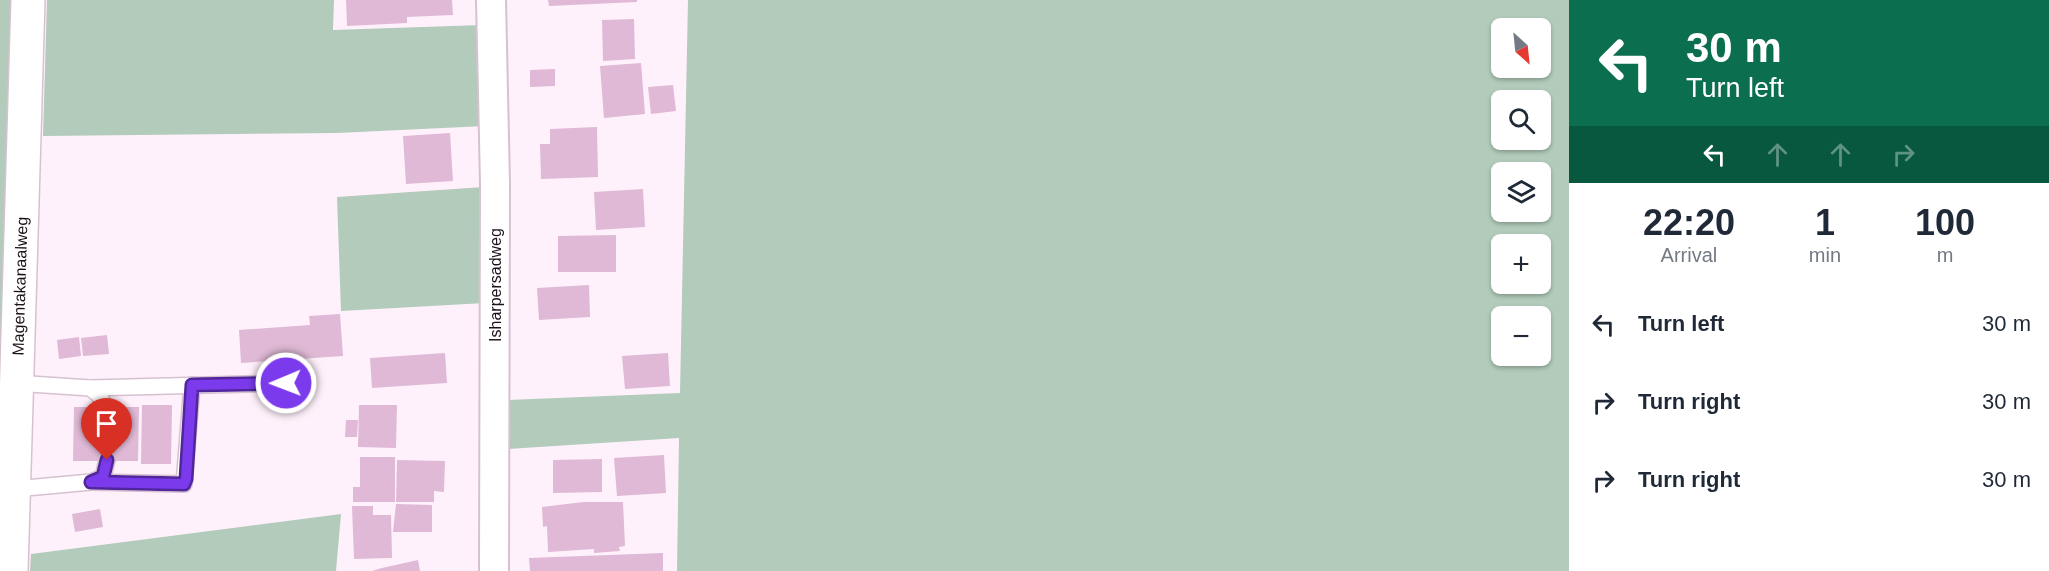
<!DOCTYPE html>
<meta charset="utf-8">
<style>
:root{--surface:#fff;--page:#f2f2f3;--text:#1f2937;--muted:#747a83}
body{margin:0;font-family:Helvetica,sans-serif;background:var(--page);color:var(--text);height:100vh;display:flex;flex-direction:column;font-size:22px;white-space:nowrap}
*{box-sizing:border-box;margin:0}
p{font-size:20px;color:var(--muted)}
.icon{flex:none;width:33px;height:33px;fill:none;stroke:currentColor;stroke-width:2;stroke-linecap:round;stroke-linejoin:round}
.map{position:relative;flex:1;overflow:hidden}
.drawer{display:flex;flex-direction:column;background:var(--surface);width:480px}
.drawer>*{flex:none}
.banner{background:#0b6e4f;color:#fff;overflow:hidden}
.needle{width:39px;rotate:153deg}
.fabs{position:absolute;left:1491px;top:18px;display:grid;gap:12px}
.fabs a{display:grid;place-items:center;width:60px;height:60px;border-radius:9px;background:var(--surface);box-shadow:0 2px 4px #0004;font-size:30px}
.pin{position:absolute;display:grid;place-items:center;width:51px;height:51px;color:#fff;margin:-62px -26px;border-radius:50% 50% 50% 0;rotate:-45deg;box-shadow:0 0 6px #0007}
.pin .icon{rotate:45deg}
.me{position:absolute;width:66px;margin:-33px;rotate:269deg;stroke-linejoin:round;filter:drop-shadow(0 0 4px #0008)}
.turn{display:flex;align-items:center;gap:21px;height:126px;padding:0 18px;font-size:27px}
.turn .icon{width:78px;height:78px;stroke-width:2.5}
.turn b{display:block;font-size:42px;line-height:51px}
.lanes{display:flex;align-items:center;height:57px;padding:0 18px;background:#0003;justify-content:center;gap:30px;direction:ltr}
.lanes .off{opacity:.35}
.eta{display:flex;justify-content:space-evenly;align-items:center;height:102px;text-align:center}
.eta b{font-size:36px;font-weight:600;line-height:42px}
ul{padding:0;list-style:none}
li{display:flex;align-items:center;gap:18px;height:78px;padding:0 18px}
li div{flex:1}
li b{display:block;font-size:22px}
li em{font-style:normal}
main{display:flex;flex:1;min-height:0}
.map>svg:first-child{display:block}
.green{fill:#b2cbba;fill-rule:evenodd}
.building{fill:#dfb9d5}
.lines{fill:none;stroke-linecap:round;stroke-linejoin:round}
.lane-casing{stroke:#d7c1d1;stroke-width:18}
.street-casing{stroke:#d7c1d1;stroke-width:32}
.secondary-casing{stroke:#d7c1d1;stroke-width:36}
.lane{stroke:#fff;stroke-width:15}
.street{stroke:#fff;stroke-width:28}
.secondary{stroke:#fff;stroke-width:33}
.route-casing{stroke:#51269a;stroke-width:15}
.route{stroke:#7c3aed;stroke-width:10}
.labels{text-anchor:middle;stroke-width:6;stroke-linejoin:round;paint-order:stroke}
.street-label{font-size:16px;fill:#1a1218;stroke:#fff}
</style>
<main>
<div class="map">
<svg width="1569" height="571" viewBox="0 0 1569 571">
<rect width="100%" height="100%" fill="#fff1fb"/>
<g class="green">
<path d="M0 0H13L0 441Z"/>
<path d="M47 0H334L333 30 482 25 485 126 337 133 43 136Z"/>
<path d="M688 0H1569V571H677L679 438 508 449V400L680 393ZM1502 28H1540V68H1502ZM1502 100H1540V140H1502ZM1502 172H1540V212H1502ZM1502 244H1540V284H1502ZM1502 316H1540V356H1502Z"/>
<path d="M484 187 485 303 341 311 337 197Z"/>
<path d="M341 514 336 571H30L31 554Z"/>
</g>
<g class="building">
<path d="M346 0H452L453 15 407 17V23L347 26Z"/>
<path d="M548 0H637V2L549 6Z"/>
<path d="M634 19 635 59 603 61 602 20Z"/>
<path d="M641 63 645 114 604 118 600 66Z"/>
<path d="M555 69V86L530 87V70Z"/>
<path d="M673 85 676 111 651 114 648 87Z"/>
<path d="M597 127 598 177 541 179 540 144H550V129Z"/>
<path d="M450 133 453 181 406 184 403 136Z"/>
<path d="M643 189 645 227 596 230 594 192Z"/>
<path d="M616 235V272H558V236Z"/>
<path d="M589 285 590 317 539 320 537 288Z"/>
<path d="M340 314 343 356 241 363 239 330 310 325 309 316Z"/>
<path d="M107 335 109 354 83 356 81 338Z"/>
<path d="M79 337 81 356 59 359 57 340Z"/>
<path d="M445 353 447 383 372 388 370 358Z"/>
<path d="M668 353 670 386 625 389 622 356Z"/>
<path d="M142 405H172L171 464H141Z"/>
<path d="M359 405H397L396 448 358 447Z"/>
<path d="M74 407H139L138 461H73Z"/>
<path d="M346 420H358L357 437H345Z"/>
<path d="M664 455 666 493 617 496 614 458Z"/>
<path d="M360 457H395V502H353V487H360Z"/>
<path d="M602 459V492L553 493V460Z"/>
<path d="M397 460 445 461 444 492 434 491V502H396Z"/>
<path d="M583 502H623L625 546 619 547 620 551 594 553V549L548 552 547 526 543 527 542 507Z"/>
<path d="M396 504 432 505V532H393Z"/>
<path d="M352 506H373V515H391L392 558 354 559Z"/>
<path d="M100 509 103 527 75 532 72 514Z"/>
<path d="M663 553V571H530L529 558Z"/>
<path d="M418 560 420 571H372L382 568Z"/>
</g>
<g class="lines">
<g class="lane-casing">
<g id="lane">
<path d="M15 383 90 388 99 395 105 407"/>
<path d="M90 388 287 383"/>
<path d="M91 482 184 484 192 385"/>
<path d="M15 489 91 482 103 477 107 460"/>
</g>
</g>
<g class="street-casing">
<path id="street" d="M491 0 495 184 494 571"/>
</g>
<g class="secondary-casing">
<g id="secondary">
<path id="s1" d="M11 571 28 0"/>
</g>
</g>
<use href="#lane" class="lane"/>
<use href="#street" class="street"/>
<use href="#secondary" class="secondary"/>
</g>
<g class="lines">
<g class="route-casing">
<path id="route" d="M107 460 103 477 91 482 184 484 186 479 192 385 286 383"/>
</g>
<use href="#route" class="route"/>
</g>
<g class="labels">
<g class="street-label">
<text dy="6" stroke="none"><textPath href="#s1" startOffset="285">Magentakanaalweg</textPath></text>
<text transform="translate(495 285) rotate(-90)" y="6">Isharpersadweg</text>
</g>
</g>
</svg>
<div class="fabs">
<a><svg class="needle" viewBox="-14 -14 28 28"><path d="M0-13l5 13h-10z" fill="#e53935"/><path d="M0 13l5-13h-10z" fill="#747a83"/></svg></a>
<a><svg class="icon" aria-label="search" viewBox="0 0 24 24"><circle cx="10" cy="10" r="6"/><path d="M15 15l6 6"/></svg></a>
<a><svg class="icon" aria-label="layers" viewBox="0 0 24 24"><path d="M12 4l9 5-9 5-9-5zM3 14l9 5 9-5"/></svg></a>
<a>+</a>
<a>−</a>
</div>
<div class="pin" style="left:107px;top:460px;background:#d93025"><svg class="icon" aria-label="arrive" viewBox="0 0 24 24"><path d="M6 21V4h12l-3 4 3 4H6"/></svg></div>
<svg class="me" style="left:286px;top:383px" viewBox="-20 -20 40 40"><circle r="17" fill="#7c3aed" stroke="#fff" stroke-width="3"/><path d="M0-11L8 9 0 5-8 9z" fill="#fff"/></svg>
</div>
<section class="drawer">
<div class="banner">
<div class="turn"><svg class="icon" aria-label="left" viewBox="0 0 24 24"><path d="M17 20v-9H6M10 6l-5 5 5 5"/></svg><div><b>30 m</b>Turn left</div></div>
<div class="lanes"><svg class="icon" aria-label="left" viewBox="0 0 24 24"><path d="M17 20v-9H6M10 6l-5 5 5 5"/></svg><svg class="icon off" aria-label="ahead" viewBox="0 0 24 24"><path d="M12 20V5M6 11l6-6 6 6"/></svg><svg class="icon off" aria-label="ahead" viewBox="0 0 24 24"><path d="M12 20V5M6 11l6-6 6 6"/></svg><svg class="icon off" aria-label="right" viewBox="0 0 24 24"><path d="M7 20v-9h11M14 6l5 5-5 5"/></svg></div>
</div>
<div class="eta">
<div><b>22:20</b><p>Arrival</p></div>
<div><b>1</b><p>min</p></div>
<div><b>100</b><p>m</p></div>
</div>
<ul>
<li><svg class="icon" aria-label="left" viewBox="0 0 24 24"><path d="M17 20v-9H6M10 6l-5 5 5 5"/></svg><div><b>Turn left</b></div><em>30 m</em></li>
<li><svg class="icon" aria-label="right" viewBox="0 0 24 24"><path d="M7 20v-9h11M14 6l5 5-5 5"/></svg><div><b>Turn right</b></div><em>30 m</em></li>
<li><svg class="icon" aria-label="right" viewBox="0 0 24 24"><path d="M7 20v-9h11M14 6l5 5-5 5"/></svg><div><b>Turn right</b></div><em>30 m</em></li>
</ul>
</section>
</main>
